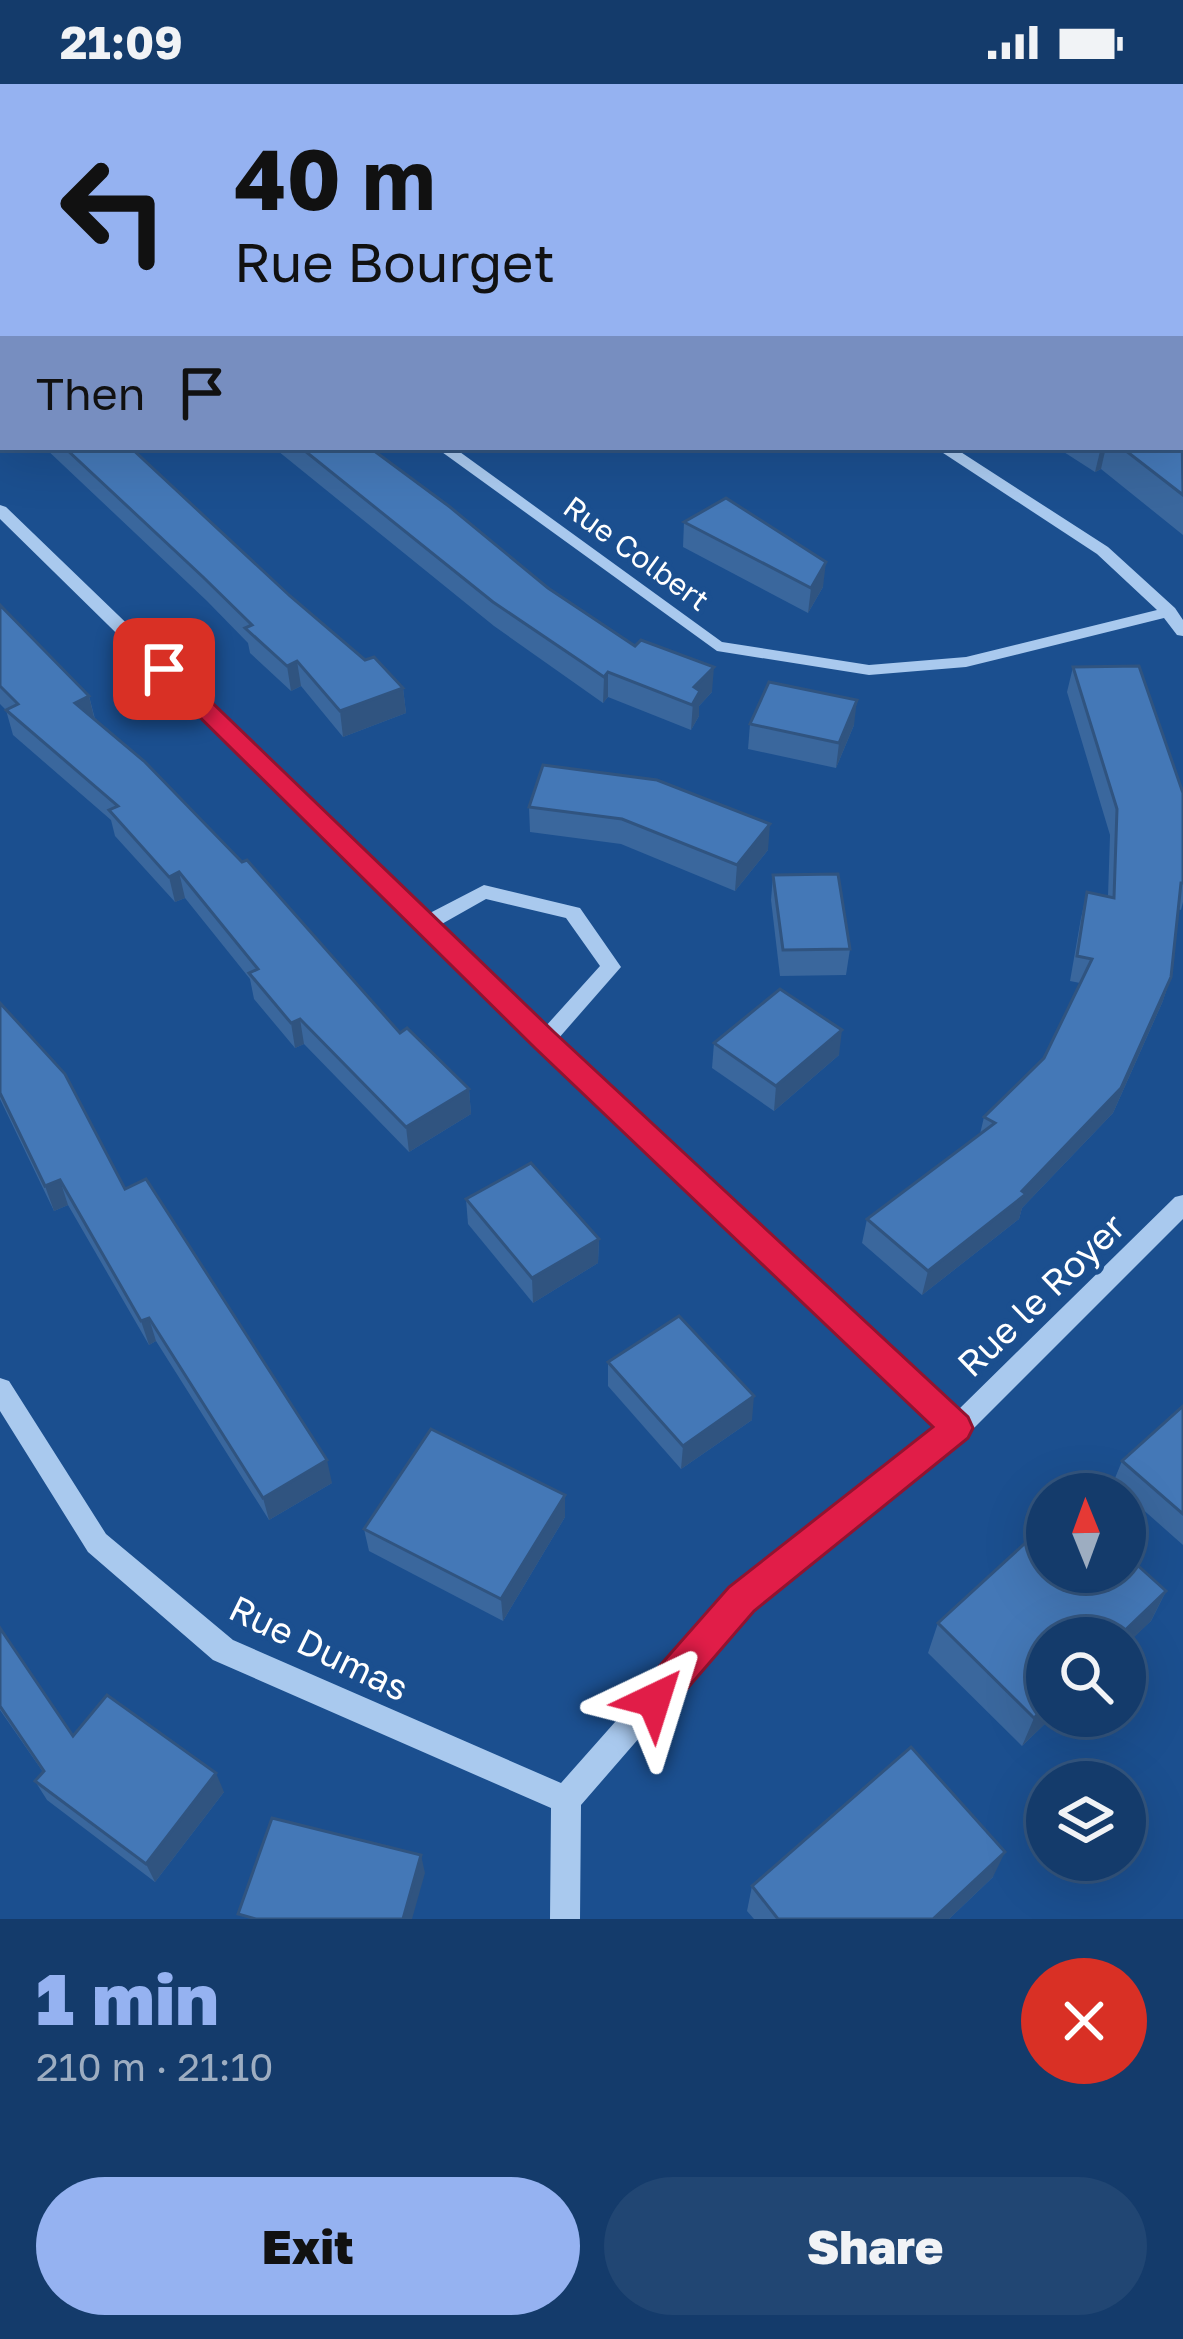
<!DOCTYPE html>
<meta charset="utf-8">
<style>
:root{--surface:#143b6b;--page:#214673;--text:#f1f3f6;--muted:#9dadc1;--line:#33557e;--accent:#95b2f1}
body{margin:0;font-family:"Golos Text",sans-serif;background:var(--page);color:var(--text);height:100vh;display:flex;flex-direction:column;font-size:45px;white-space:nowrap}
*{box-sizing:border-box;margin:0}
p{font-size:39px;color:var(--muted)}
.icon{flex:none;width:66px;height:66px;fill:none;stroke:currentColor;stroke-width:2;stroke-linecap:round;stroke-linejoin:round}
.map{position:relative;height:1835px;overflow:hidden}
.panel{display:flex;flex-direction:column;background:var(--surface);flex:1}
.panel>*{flex:none}
.hud{position:absolute;left:0px;top:0px;width:1185px;height:366px;box-shadow:0 12px 48px #0002,0 0 0 3px var(--line);background:#95b2f1;color:#111;overflow:hidden}
.needle{width:78px;rotate:359deg}
.buttons{position:absolute;left:1026px;top:1389px;display:grid;gap:24px}
.buttons a{display:grid;place-items:center;width:120px;height:120px;border-radius:50%;background:var(--surface);box-shadow:0 12px 48px #0002,0 0 0 3px var(--line);font-size:60px}
.pin{position:absolute;display:grid;place-items:center;width:102px;height:102px;color:#fff;margin:-51px;border-radius:24px;box-shadow:0 6px 18px #0006}
.me{position:absolute;width:132px;margin:-66px;rotate:41deg;stroke-linejoin:round;filter:drop-shadow(0 0 9px #0008)}
.turn{display:flex;align-items:center;gap:42px;height:252px;padding:0 36px;font-size:54px}
.turn .icon{width:156px;height:156px;stroke-width:2.5}
.turn b{display:block;font-size:84px;line-height:102px}
.then{display:flex;align-items:center;height:114px;padding:0 36px;background:#0003;gap:24px;font-size:45px}
.round{display:grid;place-items:center;flex:none;width:126px;height:126px;border-radius:63px;background:var(--page)}
.head{display:flex;align-items:center;justify-content:space-between;height:204px;padding:0 36px}
h1{font-size:72px;font-weight:800;line-height:90px;color:var(--accent)}
.button{display:flex;gap:24px;margin-top:auto;padding:24px 36px}
.button a{flex:1;height:138px;border-radius:72px;background:var(--accent);color:#111;font-size:48px;font-weight:800;line-height:138px;text-align:center}
.button a+a{background:var(--page);color:var(--text)}
.status{display:flex;justify-content:space-between;align-items:center;height:84px;padding:0 60px;background:var(--surface);direction:ltr}
.status svg{height:33px;fill:currentColor}
.map>svg:first-child{display:block}
.lines{fill:none;stroke-linecap:round;stroke-linejoin:round}
.minor{fill:#a9c9ee;fill-rule:evenodd}
.major{fill:#f0f6ff;fill-rule:evenodd}
.wall{fill:#3a679d}
.shaded-wall{fill:#305480}
.building{fill:#4478b7;stroke:#305480;stroke-width:3}
.route{fill:#e11d48;stroke:#92132f;stroke-width:3}
.labels{text-anchor:middle;stroke-width:10;stroke-linejoin:round;paint-order:stroke}
.street-label{font-size:30px;fill:#fff;stroke:#1b4f8f}
.near-street-label{font-size:36px;fill:#fff;stroke:#1b4f8f}
</style>
<div class="status"><b>21:09</b><svg viewBox="0 0 49 12"><path d="M0 12V9h3v3zM5 12V6h3v6zM10 12V3h3v9zM15 12V0h3v12zM26 1h20v11H26zM47 4h2v5h-2z"/></svg></div>
<div class="map">
<svg width="1183" height="1835" viewBox="0 0 1183 1835">
<rect width="100%" height="100%" fill="#1b4f8f"/>
<g class="lines">
<g class="minor">
<path d="M206 0H218L221 3H209Z"/>
<path d="M3 265V273L0 274V266Z"/>
<path d="M435 363H453L722 558 869 581 966 573 1157 526 1097 470 934 363H953L1108 463 1175 524 1183 536V552L1177 551 1164 534 966 583 869 591 717 567Z"/>
<path d="M0 421 6 423 428 830 484 801 580 824 621 883 558 955 957 1327 1175 1113 1183 1111V1135L966 1352 752 1524 581 1721 580 1835H550L551 1724 213 1576 88 1468 0 1327V1294L9 1297 106 1450 233 1556 561 1699 732 1506 939 1343 537 962 0 435ZM486 815 566 834 600 882 545 943 440 841Z"/>
</g>
<g class="major">
<path d="M851 0H871L873 3H853Z"/>
<rect x="1182" y="140" width="1" height="12"/>
</g>
</g>
<g class="wall">
<path d="M431 0H713L719 3H435Z"/>
<path d="M946 0H1183V104L1182 3H954Z"/>
<path d="M3 285V331L0 328V286Z"/>
<path d="M1183 350V451L1101 385 1095 388 1056 363H1182Z"/>
<path d="M44 363H130L290 512 365 576 403 604 406 629 343 653 301 602 291 607 250 569 248 559 207 517Z"/>
<path d="M273 363H369L548 504 635 562 712 608 699 622V632L691 646 608 613 603 619 494 542Z"/>
<path d="M684 438 823 503 808 529 683 463Z"/>
<path d="M0 521 89 612 95 635 400 949 469 1005 471 1030 409 1068 304 960 295 964 254 915 250 895 185 814 175 818 115 752 111 736 13 651 6 626 0 620Z"/>
<path d="M1073 583 1183 709V818L1181 826 1178 825 1171 893 1162 919 1113 1029 1022 1124 1019 1135 922 1211 862 1159 867 1135 980 1050 984 1033 1044 974 1080 899 1070 897 1081 834 1087 808 1108 812 1110 751 1067 608Z"/>
<path d="M750 640 854 641 836 684 748 665Z"/>
<path d="M657 696 768 766 735 807 621 760 530 748 529 723Z"/>
<path d="M773 791 850 865 846 891 780 892 771 816Z"/>
<path d="M0 919 125 1105 332 1399 269 1436 156 1257 149 1261 68 1121 54 1127 0 1015Z"/>
<path d="M714 959 839 971 774 1027 712 984Z"/>
<path d="M466 1115 599 1155 598 1179 533 1219 468 1140Z"/>
<path d="M608 1278 752 1336 681 1385 608 1302Z"/>
<path d="M1183 1322V1461L1113 1399 1122 1377Z"/>
<path d="M565 1433 503 1537 369 1467 364 1445Z"/>
<path d="M1166 1507 1151 1537 1047 1632H1053L1022 1662 928 1569 938 1539Z"/>
<path d="M0 1544 73 1652 224 1708 155 1798 47 1716 35 1697 43 1688 0 1626Z"/>
<path d="M993 1793 949 1835H754L747 1827 752 1802Z"/>
</g>
<g class="shaded-wall">
<path d="M284 0H318L302 3H285Z"/>
<path d="M3 211V232L0 233V212Z"/>
<path d="M1101 363H1106L1101 385 1095 388Z"/>
<path d="M826 478 823 503 808 529 811 504Z"/>
<path d="M297 577 301 602 291 607 287 582Z"/>
<path d="M714 583 712 608 699 622V632L691 646 694 603Z"/>
<path d="M608 588V613L603 619 604 593Z"/>
<path d="M403 604 406 629 343 653 340 627Z"/>
<path d="M89 612 95 637 75 619Z"/>
<path d="M857 616 854 641 836 684 839 659Z"/>
<path d="M770 740 768 766 735 807 737 781Z"/>
<path d="M179 788 185 814 175 818 169 793Z"/>
<path d="M1171 893 1162 919 1113 1029 1022 1124 1019 1135 922 1211 928 1187 1022 1107Z"/>
<path d="M300 935 304 960 295 964 291 939Z"/>
<path d="M842 946 839 971 774 1027 776 1002Z"/>
<path d="M469 1005 471 1030 409 1068 406 1043Z"/>
<path d="M60 1096 68 1121 54 1127 45 1102Z"/>
<path d="M599 1155 598 1179 533 1219 532 1194Z"/>
<path d="M149 1234 156 1257 149 1261 141 1237Z"/>
<path d="M754 1312 752 1336 681 1385 683 1362Z"/>
<path d="M327 1376 332 1399 269 1436 263 1414Z"/>
<path d="M565 1411V1433L503 1537 501 1515Z"/>
<path d="M1166 1507 1151 1537 1125 1562V1554H1117Z"/>
<path d="M1047 1621V1632H1053L1022 1662 1034 1634Z"/>
<path d="M216 1689 224 1708 155 1798 146 1780Z"/>
<path d="M1005 1768 993 1793 949 1835H933Z"/>
<path d="M421 1771 425 1789 412 1835H403Z"/>
</g>
<g class="building">
<path d="M0 0H144L146 3H3V211L0 212Z"/>
<path d="M462 0H713L719 3H465Z"/>
<path d="M1013 0H1183V59L1182 3H1021Z"/>
<path d="M1182 162 1183 163 1182 261Z"/>
<path d="M3 285V313L0 310V286Z"/>
<path d="M1182 349 1183 411 1121 363H1182Z"/>
<path d="M64 363H130L290 512 365 576 374 573 403 604 340 627 297 577 287 582 245 544 252 541 203 493Z"/>
<path d="M300 363H369L450 423 548 504 635 562 641 556 714 583 694 603 700 607 692 621 608 588 604 593 493 518Z"/>
<path d="M726 414 826 478 811 504 684 438Z"/>
<path d="M0 521 89 612 75 619 144 677 242 778 247 776 400 949 407 944 469 1005 406 1043 300 935 291 939 249 889 258 885 179 788 169 793 109 726 118 722 6 626 18 620 0 602Z"/>
<path d="M1139 582 1183 709V799H1181L1171 893 1121 1004 1022 1107 1026 1110 928 1187 867 1135 995 1039 984 1033 1044 974 1092 875 1077 872 1087 808 1114 814 1117 725 1073 583Z"/>
<path d="M769 598 857 616 839 659 750 640Z"/>
<path d="M543 681 657 696 770 740 737 781 622 735 529 723Z"/>
<path d="M838 790 850 865 783 866 773 791Z"/>
<path d="M780 905 842 946 776 1002 714 959Z"/>
<path d="M0 919 65 990 125 1105 146 1095 327 1376 263 1414 149 1234 141 1237 60 1096 45 1102 0 1009Z"/>
<path d="M531 1079 599 1155 532 1194 466 1115Z"/>
<path d="M679 1232 754 1312 683 1362 608 1278Z"/>
<path d="M1183 1322V1430L1122 1377Z"/>
<path d="M431 1345 565 1411 501 1515 364 1445Z"/>
<path d="M1047 1439V1488H1125V1470L1166 1507 1117 1554H1047V1621L1034 1634 938 1539Z"/>
<path d="M0 1544 73 1652 107 1611 216 1689 146 1780 35 1697 44 1687 0 1622Z"/>
<path d="M911 1663 1005 1768 933 1835H778L752 1802Z"/>
<path d="M272 1734 421 1771 403 1835H256L238 1830Z"/>
</g>
<path class="route" d="M164 578 172 580 555 949 968 1333 973 1344 968 1354 754 1527 667 1628 654 1634 641 1628 635 1616 641 1603 729 1503 933 1343 535 964 156 590 152 585Z"/>
<g class="labels">
<g class="street-label">
<text transform="translate(636 470) rotate(36)" y="10">Rue Colbert</text>
</g>
<g class="near-street-label">
<text transform="translate(1041 1211) rotate(-44)" y="13">Rue le Royer</text>
<text transform="translate(319 1564) rotate(26)" y="13">Rue Dumas</text>
</g>
</g>
</svg>
<div class="buttons">
<a><svg class="needle" viewBox="-14 -14 28 28"><path d="M0-13l5 13h-10z" fill="#e53935"/><path d="M0 13l5-13h-10z" fill="#9dadc1"/></svg></a>
<a><svg class="icon" aria-label="search" viewBox="0 0 24 24"><circle cx="10" cy="10" r="6"/><path d="M15 15l6 6"/></svg></a>
<a><svg class="icon" aria-label="layers" viewBox="0 0 24 24"><path d="M12 4l9 5-9 5-9-5zM3 14l9 5 9-5"/></svg></a>
</div>
<div class="pin" style="left:164px;top:585px;background:#d93025"><svg class="icon" aria-label="arrive" viewBox="0 0 24 24"><path d="M6 21V4h12l-3 4 3 4H6"/></svg></div>
<svg class="me" style="left:654px;top:1616px" viewBox="-20 -20 40 40"><path d="M0-17L14 15 0 8-14 15z" fill="#e11d48" stroke="#fff" stroke-width="4"/></svg>
<div class="hud">
<div class="turn"><svg class="icon" aria-label="left" viewBox="0 0 24 24"><path d="M17 20v-9H6M10 6l-5 5 5 5"/></svg><div><b>40 m</b>Rue Bourget</div></div>
<div class="then">Then<svg class="icon" aria-label="arrive" viewBox="0 0 24 24"><path d="M6 21V4h12l-3 4 3 4H6"/></svg></div>
</div>
</div>
<section class="panel">
<div class="head"><div><h1>1 min</h1><p>210 m · 21:10</p></div><a class="round" style="background:#d93025;color:#fff"><svg class="icon" aria-label="close" viewBox="0 0 24 24"><path d="M6 6l12 12M18 6L6 18"/></svg></a></div>
<div class="button"><a>Exit</a><a>Share</a></div>
</section>
